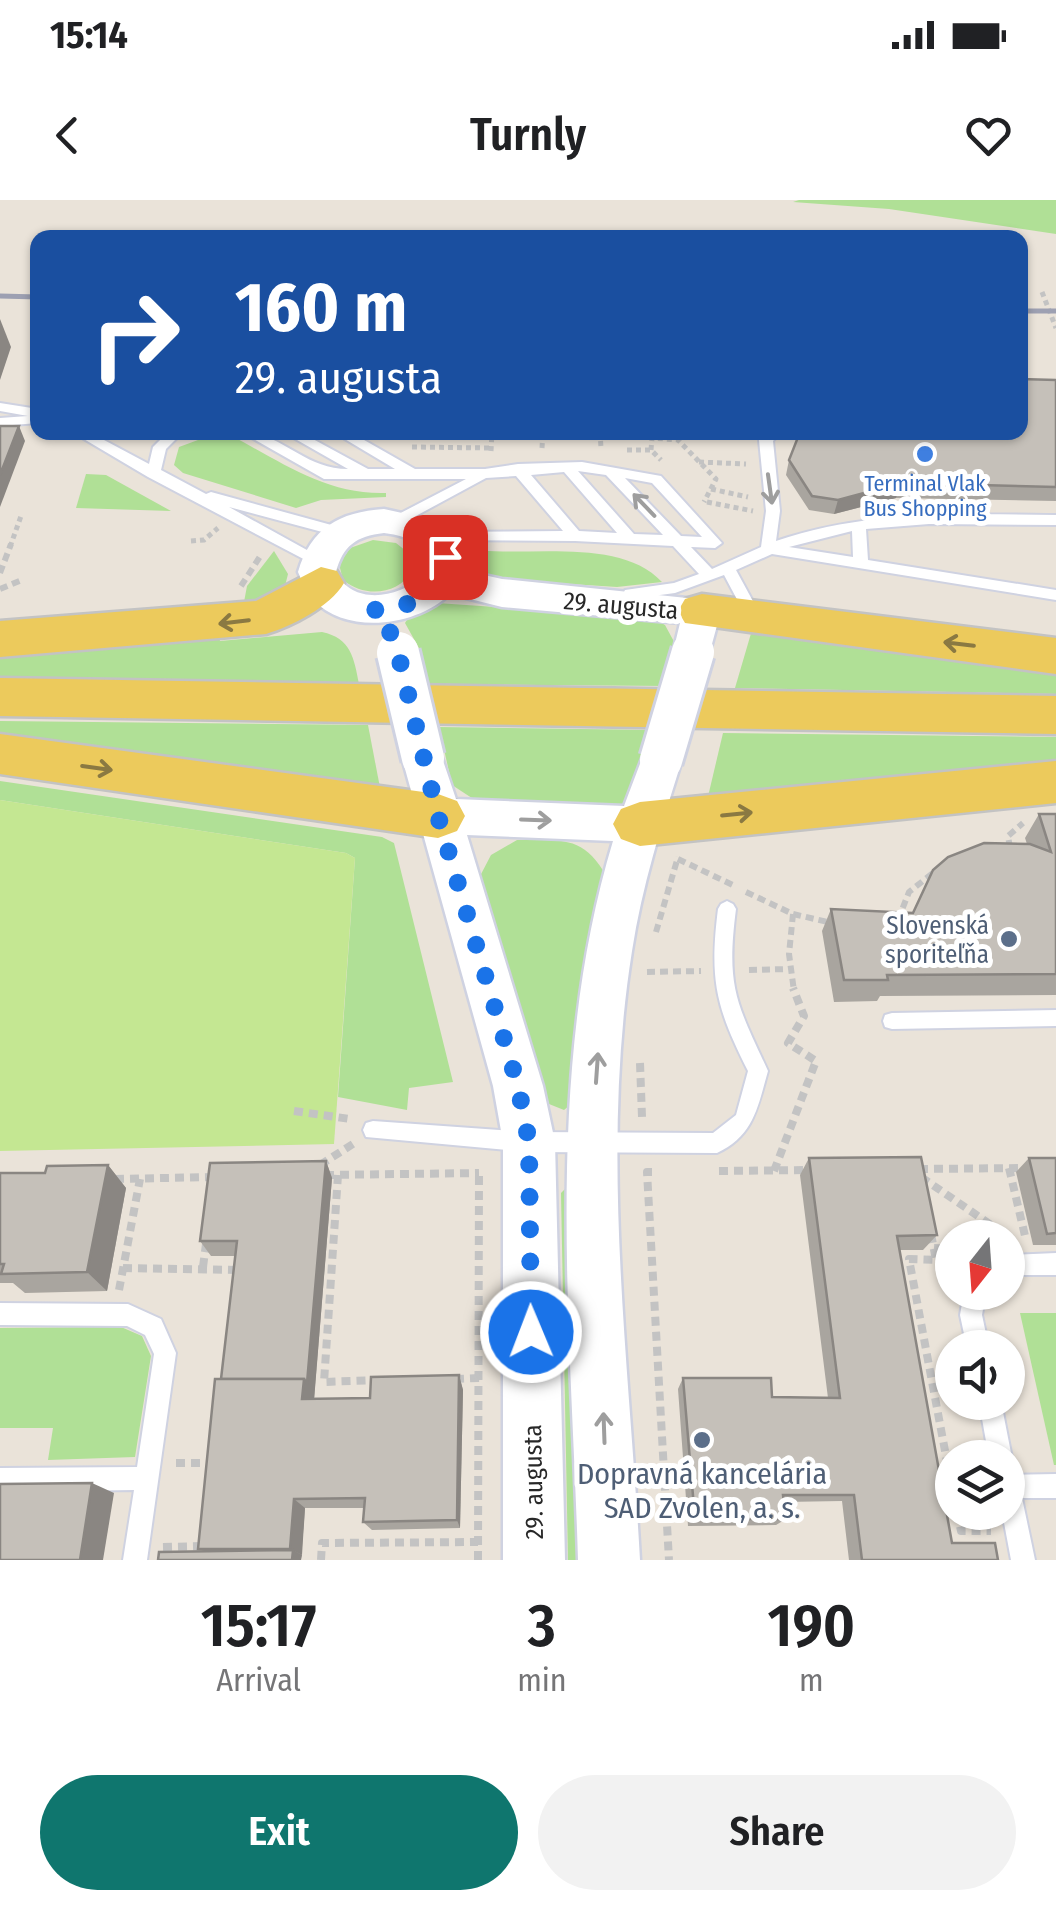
<!DOCTYPE html>
<meta charset="utf-8">
<style>
:root{--surface:#fff;--page:#f2f2f2;--text:#202124;--muted:#757577;--accent:#0f766e}
body{margin:0;font-family:"Fira Sans Condensed",sans-serif;background:var(--page);color:var(--text);height:100vh;display:flex;flex-direction:column;font-size:38px;white-space:nowrap}
*{box-sizing:border-box;margin:0}
p{font-size:32px;color:var(--muted)}
.icon{flex:none;width:55px;height:55px;fill:none;stroke:currentColor;stroke-width:2;stroke-linecap:round;stroke-linejoin:round}
.map{position:relative;height:1360px;overflow:hidden}
.side{display:flex;flex-direction:column;background:var(--surface);flex:1}
.side>*{flex:none}
.hud{position:absolute;left:30px;top:30px;width:998px;height:210px;border-radius:20px;box-shadow:0 2px 8px #0004;background:#1a4fa0;color:#fff;overflow:hidden}
.needle{width:65px;rotate:197deg}
.buttons{position:absolute;left:935px;top:1020px;display:grid;gap:20px}
.buttons a{display:grid;place-items:center;width:90px;height:90px;border-radius:50%;background:var(--surface);box-shadow:0 2px 8px #0004;font-size:50px}
.pin{position:absolute;display:grid;place-items:center;width:85px;height:85px;color:#fff;margin:-42px;border-radius:20px;box-shadow:0 5px 15px #0006}
.me{position:absolute;width:110px;margin:-55px;rotate:359deg;stroke-linejoin:round;filter:drop-shadow(0 0 8px #0008)}
.turn{display:flex;align-items:center;gap:35px;height:210px;padding:0 40px;font-size:45px}
.turn .icon{width:130px;height:130px;stroke-width:2.5}
.turn b{display:block;font-size:70px;line-height:85px}
.eta{display:flex;justify-content:space-evenly;align-items:center;height:170px;text-align:center}
.eta b{font-size:60px;font-weight:600;line-height:70px}
.primary-button{display:flex;gap:20px;margin-top:auto;padding:20px 40px}
.primary-button a{flex:1;height:115px;border-radius:60px;background:var(--accent);color:#fff;font-size:40px;font-weight:600;line-height:115px;text-align:center}
.primary-button a+a{background:var(--page);color:var(--text)}
.status{display:flex;justify-content:space-between;align-items:center;height:70px;padding:0 50px;background:var(--surface);direction:ltr}
.status svg{height:28px;fill:currentColor}
header{display:flex;justify-content:space-between;align-items:center;height:130px;padding:0 40px;background:var(--surface);font-size:45px;font-weight:600}
.map>svg:first-child{display:block}
.green{fill:#b0e096}
.pitch{fill:#c4e792}
.lines{fill:none;stroke-linecap:round;stroke-linejoin:round}
.service-casing{stroke:#cfd2e1;stroke-width:4}
.tertiary-casing{stroke:#cfd2e1;stroke-width:5}
.primary-casing{stroke:#c3c3c3;stroke-width:5}
.path-far2{stroke:#c3c3c3;stroke-width:5;stroke-dasharray:5 4;stroke-linecap:butt}
.path-far1{stroke:#c3c3c3;stroke-width:6;stroke-dasharray:8 5;stroke-linecap:butt}
.path{stroke:#c3c3c3;stroke-width:8;stroke-dasharray:9 6;stroke-linecap:butt}
.service{fill:#fff;fill-rule:evenodd}
.tertiary{fill:#fff;fill-rule:evenodd}
.primary{fill:#ecca5c;fill-rule:evenodd}
.rail{stroke:#9da0b2;stroke-width:5}
.tertiary-bridge-casing{stroke:#cfd2e1;stroke-width:48;stroke-linecap:butt}
.tertiary-bridge{stroke:#fff;stroke-width:42}
.wall{fill:#a9a59f}
.shaded-wall{fill:#8a8682}
.building{fill:#c5c0b9;stroke:#8a8682;stroke-width:2.5}
.oneway{stroke:#9e9e9e}
.oneway2{stroke:#8a7942}
.route{stroke:#1a73e8;stroke-width:18;stroke-dasharray:0 32.4}
.shop-dot{fill:#3f7fe0;stroke:#fff;stroke-width:4}
.service-dot{fill:#5c6f8a;stroke:#fff;stroke-width:4}
.labels{text-anchor:middle;stroke-width:10;stroke-linejoin:round;paint-order:stroke}
.far-shop-label{font-size:22px;fill:#366cbe;stroke:#fff}
.street-label{font-size:25px;fill:#282828;stroke:#fff}
.service-label{font-size:25px;fill:#4e5e75;stroke:#fff;text-anchor:end}
.near-service-label{font-size:30px;fill:#4e5e75;stroke:#fff}
</style>
<div class="status"><b>15:14</b><svg viewBox="0 0 49 12"><path d="M0 12V9h3v3zM5 12V6h3v6zM10 12V3h3v9zM15 12V0h3v12zM26 1h20v11H26zM47 4h2v5h-2z"/></svg></div>
<header><svg class="icon" aria-label="back" viewBox="0 0 24 24"><path d="M15 5l-7 7 7 7"/></svg>Turnly<svg class="icon" aria-label="heart" viewBox="0 0 24 24"><path d="M12 20l-8-8c-3-5 5-10 8-4 3-6 11-1 8 4z"/></svg></header>
<div class="map">
<svg width="1056" height="1360" viewBox="0 0 1056 1360">
<rect width="100%" height="100%" fill="#eae3d9"/>
<g class="green">
<path d="M799 0H1056V34L889 9 793 2Z"/>
<path d="M217 233 232 236C283 263 327 295 386 293V297L321 300 296 308 183 273 174 265 179 247Z"/>
<path d="M86 274 106 275 171 311 76 308Z"/>
<path d="M373 340 396 343 411 355 413 371C397 395 365 398 343 380L339 364 350 348Z"/>
<path d="M455 347C513 361 617 333 662 382L617 387 475 378 455 359Z"/>
<path d="M274 351 288 374 285 386 242 413 247 386Z"/>
<path d="M437 403 652 418 665 425 678 449 667 486 428 484 420 450 405 423 410 415Z"/>
<path d="M752 430 1056 468V494L735 488Z"/>
<path d="M322 432C351 438 354 458 359 484L0 477V456L219 435 220 441Z"/>
<path d="M0 521 368 525 382 598 0 543Z"/>
<path d="M439 527 654 530 626 603 616 609 484 606 452 585Z"/>
<path d="M723 533 1056 537V568L706 605Z"/>
<path d="M0 581 382 637 394 643 453 882 409 888 407 910 338 897 355 658 346 653 0 600Z"/>
<path d="M517 640C561 641 583 634 607 677L582 784 575 901 564 910 549 904 479 678 491 655Z"/>
<path d="M569 985 582 1360H568L561 993Z"/>
<path d="M1020 1113H1056V1265H1054Z"/>
<path d="M121 1127 142 1136 151 1156 135 1257 48 1260 53 1228H0V1128Z"/>
</g>
<path class="pitch" d="M0 600 346 653 355 658 334 944 0 951Z"/>
<g class="lines">
<g class="service-casing">
<g id="service">
<path d="M0 203 38 209V223L0 226V218L28 216 0 211Z"/>
<path d="M72 232H89L149 264 153 247 168 232H183L166 249 161 270 206 294 211 292 346 329 348 332 341 337 229 307 325 360 323 364H313L148 277Z"/>
<path d="M241 232C282 232 303 269 348 269L283 232H300L368 269H395L333 232H350L415 269H485L518 264 582 262 661 276 722 343 715 348 691 347 712 369 761 347 766 311 759 240 766 232H781L773 241 780 311 776 341C867 310 960 314 1056 315V325L929 324 866 329 868 360 1056 390V400L772 354 736 370 761 416 758 420H748L724 375 675 393 630 399 623 394 625 390 674 383 699 374 673 346 575 341 428 340V334L433 332 563 331 516 276 486 278 401 324H391V318L466 279H324ZM578 271 606 275 663 335 634 334ZM564 272 617 333 579 331 531 275ZM625 278 652 283 702 337 681 336ZM852 331 853 357 789 347Z"/>
<path d="M727 701 733 704 736 709C726 787 736 802 768 871 758 906 754 936 717 953L529 952 366 937 363 930 366 923 373 921 529 932 713 933 736 915 748 871C716 808 709 780 718 709L721 704Z"/>
<path d="M1056 810V826L892 829 885 827 883 821 885 815 892 813Z"/>
<path d="M1056 1053V1075H1008V1055Z"/>
<path d="M964 1092H986L982 1115 989 1148H967L960 1115Z"/>
<path d="M0 1103 128 1104 161 1119 176 1153 147 1360H123L134 1290 0 1292V1268L137 1267 154 1154 145 1135 127 1126 0 1125Z"/>
<path d="M979 1202H1001L1012 1258 1009 1266 1008 1258H989Z"/>
<path d="M1056 1274V1298H1022L1035 1360H1011L1002 1312H1008V1275Z"/>
</g>
</g>
<g class="tertiary-casing">
<g id="tertiary">
<path d="M384 309 434 320 448 331 464 357 461 370 502 379 716 401 721 411 707 462 693 467 679 462 673 452 680 423 502 407 450 394C417 426 348 436 313 400 306 393 302 381 298 372 311 328 339 312 384 309ZM384 333C402 335 417 340 426 357L421 377C399 398 352 406 336 372 343 346 356 336 384 333Z"/>
<path d="M423 541 438 546 456 599 624 606 646 548 661 543 676 548 682 560C662 623 642 686 632 751 600 951 629 1160 640 1360H578C571 1121 543 873 613 641L467 635 543 886 555 942 565 1360H503V942L493 886 402 558 408 546Z"/>
</g>
</g>
<g class="primary-casing">
<g id="primary">
<path d="M321 367 337 371 344 383C330 407 292 426 266 434L0 457V421L256 401Z"/>
<path d="M702 394 1056 438V474L685 423 678 411 685 399Z"/>
<path d="M0 478 1056 496V534L0 516Z"/>
<path d="M0 534 438 594 457 601 465 616 457 631 438 638 0 574Z"/>
<path d="M1056 561V603L640 646 621 639 613 624 621 609 640 602Z"/>
</g>
</g>
<g class="path-far2">
<path d="M1042 92 1056 128"/>
<path d="M600 232 601 248"/>
<path d="M412 247 490 248"/>
<path d="M542 248 543 232"/>
<path d="M627 250H651L661 260"/>
<path d="M651 250 652 238 678 240 716 279 704 302"/>
<path d="M491 251 492 232"/>
<path d="M699 262 746 264"/>
<path d="M711 289 748 297"/>
<path d="M707 302 753 311"/>
<path d="M191 341 204 340 218 328"/>
<path d="M10 347 21 316"/>
</g>
<g class="path-far1">
<path d="M0 373 11 344"/>
<path d="M241 386 261 355"/>
<path d="M0 389 22 380"/>
<path d="M1010 648 1008 636 1023 623"/>
<path d="M678 659 735 686"/>
<path d="M746 692 793 714 832 723"/>
<path d="M793 714 789 754 794 791"/>
<path d="M898 720 909 692 938 669"/>
<path d="M656 732 678 657"/>
<path d="M749 770 788 769"/>
<path d="M647 772 701 771"/>
</g>
<g class="path">
<path d="M640 863 642 917"/>
<path d="M294 911 350 919"/>
<path d="M320 965 356 942"/>
<path d="M1009 968 1026 1040"/>
<path d="M919 969 1027 968"/>
<path d="M719 971 807 970"/>
<path d="M774 971 816 861 788 843 804 816 793 788"/>
<path d="M652 972H647L669 1360"/>
<path d="M325 975 479 973"/>
<path d="M338 975 324 1182 378 1180"/>
<path d="M921 977 1010 1038"/>
<path d="M115 979 212 977"/>
<path d="M931 1034 936 1060 909 1059 952 1288"/>
<path d="M934 1048 952 1049"/>
<path d="M203 1067 206 1044"/>
<path d="M123 1068 239 1070"/>
<path d="M119 1090 140 979"/>
<path d="M455 1179 479 1178"/>
<path d="M176 1263H213"/>
<path d="M957 1312 961 1331H991"/>
<path d="M163 1347 204 1346"/>
<path d="M321 1360 322 1343 478 1342"/>
<path d="M478 1360 479 971"/>
</g>
<use href="#service" class="service"/>
<use href="#tertiary" class="tertiary"/>
<use href="#primary" class="primary"/>
<g class="rail">
<path d="M0 96 38 97"/>
<path d="M1020 111H1056"/>
</g>
<g class="tertiary-bridge-casing">
<g id="tertiary-bridge">
<path d="M398 453 423 558"/>
<path d="M661 560 693 452"/>
</g>
</g>
<use href="#tertiary-bridge" class="tertiary-bridge"/>
</g>
<g class="wall">
<path d="M1056 180V301L896 298 834 314 809 310 786 275 789 260Z"/>
<path d="M1039 614H1056V795L880 796 877 801 834 802 822 731 831 709 912 713 1027 644 1025 638Z"/>
<path d="M809 958 937 1035 923 1050H900L952 1343 998 1360H849L842 1301 784 1302 786 1319 776 1325 688 1326 678 1189 683 1178 772 1197 828 1198 800 975Z"/>
<path d="M1029 958H1056V1045H1033L1016 972Z"/>
<path d="M326 961 332 978 314 1199 370 1198 459 1175 463 1190 460 1328 372 1330 363 1322 364 1308H305L301 1360H158L204 1351 198 1349 221 1179 236 1056H211L200 1041Z"/>
<path d="M108 965 126 988 107 1091 25 1093 13 1083H0V973H45Z"/>
</g>
<g class="shaded-wall">
<path d="M0 119 11 147 0 180Z"/>
<path d="M19 226 25 241 0 307V275Z"/>
<path d="M901 283 896 298 834 314 838 300Z"/>
<path d="M326 961 332 978 313 1213 302 1199Z"/>
<path d="M108 965 126 988 107 1091 87 1072Z"/>
<path d="M459 1175 463 1190 460 1328 457 1320Z"/>
<path d="M92 1283 114 1293 103 1360H80Z"/>
<path d="M294 1299 305 1308 302 1355 290 1349Z"/>
<path d="M293 1350 302 1355 301 1360H292Z"/>
</g>
<g class="building">
<path d="M1020 179 1056 180V287L901 283 838 300 812 296 789 260 800 232H1020Z"/>
<path d="M0 226H19L0 275Z"/>
<path d="M1039 614H1056V774L887 775 888 780H844L831 709 913 713 933 670 948 657 984 643 1030 644 1051 652Z"/>
<path d="M921 957 937 1035 897 1036 952 1343H995L998 1360H862L854 1295H783L786 1319H695L683 1178H771L772 1197 840 1198 809 958Z"/>
<path d="M1029 958H1056V1033L1047 1034Z"/>
<path d="M326 961 307 1183 304 1179H221L237 1041H200L210 963Z"/>
<path d="M108 965 87 1072 1 1074 4 1064H0V973H45L47 966Z"/>
<path d="M459 1175 457 1320 363 1322 365 1298 294 1299 290 1349H198L215 1179H304L302 1199 370 1198 371 1177Z"/>
<path d="M92 1283 80 1360H0V1284Z"/>
<path d="M293 1350 292 1360H158L159 1352Z"/>
</g>
<defs><path id="oneway-shaft" d="M-6 0H5M1.5-3L5.5 0L1.5 3" fill="none" stroke-width="1.6" stroke-linecap="round" stroke-linejoin="round" transform="scale(2.5)"/></defs>
<g class="oneway">
<use href="#oneway-shaft" transform="translate(770 289) rotate(82)"/>
<use href="#oneway-shaft" transform="translate(644 305) rotate(-134)"/>
<use href="#oneway-shaft" transform="translate(536 620) rotate(2)"/>
<use href="#oneway-shaft" transform="translate(597 868) rotate(-86)"/>
<use href="#oneway-shaft" transform="translate(604 1228) rotate(-92)"/>
</g>
<g class="oneway2">
<use href="#oneway-shaft" transform="translate(234 422) rotate(173)"/>
<use href="#oneway-shaft" transform="translate(959 444) rotate(-173)"/>
<use href="#oneway-shaft" transform="translate(97 568) rotate(8)"/>
<use href="#oneway-shaft" transform="translate(737 614) rotate(-6)"/>
</g>
<g class="lines">
<path class="route" d="M445 357C445 396 405 409 372 410L390 432 398 453 438 616 518 886 529 942 531 1132"/>
</g>
<circle class="shop-dot" cx="925" cy="254" r="10"/>
<g class="service-dot">
<circle cx="1009" cy="739" r="10"/>
<circle cx="702" cy="1240" r="10"/>
</g>
<g class="labels">
<g class="far-shop-label">
<text x="925" y="291">Terminal Vlak<tspan x="925" dy="25">Bus Shopping</tspan></text>
</g>
<g class="street-label">
<text transform="translate(621 405) rotate(5)" y="9">29. augusta</text>
<text transform="translate(533 1282) rotate(-91)" y="9">29. augusta</text>
</g>
<g class="service-label">
<text x="989" y="734">Slovenská<tspan x="989" dy="29">sporiteľňa</tspan></text>
</g>
<g class="near-service-label">
<text x="702" y="1284">Dopravná kancelária<tspan x="702" dy="34">SAD Zvolen, a. s.</tspan></text>
</g>
</g>
</svg>
<div class="buttons">
<a><svg class="needle" viewBox="-14 -14 28 28"><path d="M0-13l5 13h-10z" fill="#e53935"/><path d="M0 13l5-13h-10z" fill="#757577"/></svg></a>
<a><svg class="icon" aria-label="sound" viewBox="0 0 24 24"><path d="M4 9h4l5-4v14l-5-4H4zM17 9q2 3 0 6"/></svg></a>
<a><svg class="icon" aria-label="layers" viewBox="0 0 24 24"><path d="M12 4l9 5-9 5-9-5zM3 14l9 5 9-5"/></svg></a>
</div>
<div class="pin" style="left:445px;top:357px;background:#d93025"><svg class="icon" aria-label="arrive" viewBox="0 0 24 24"><path d="M6 21V4h12l-3 4 3 4H6"/></svg></div>
<svg class="me" style="left:531px;top:1132px" viewBox="-20 -20 40 40"><circle r="17" fill="#1a73e8" stroke="#fff" stroke-width="3"/><path d="M0-11L8 9 0 5-8 9z" fill="#fff"/></svg>
<div class="hud">
<div class="turn"><svg class="icon" aria-label="right" viewBox="0 0 24 24"><path d="M7 20v-9h11M14 6l5 5-5 5"/></svg><div><b>160 m</b>29. augusta</div></div>
</div>
</div>
<section class="side">
<div class="eta">
<div><b>15:17</b><p>Arrival</p></div>
<div><b>3</b><p>min</p></div>
<div><b>190</b><p>m</p></div>
</div>
<div class="primary-button"><a>Exit</a><a>Share</a></div>
</section>
